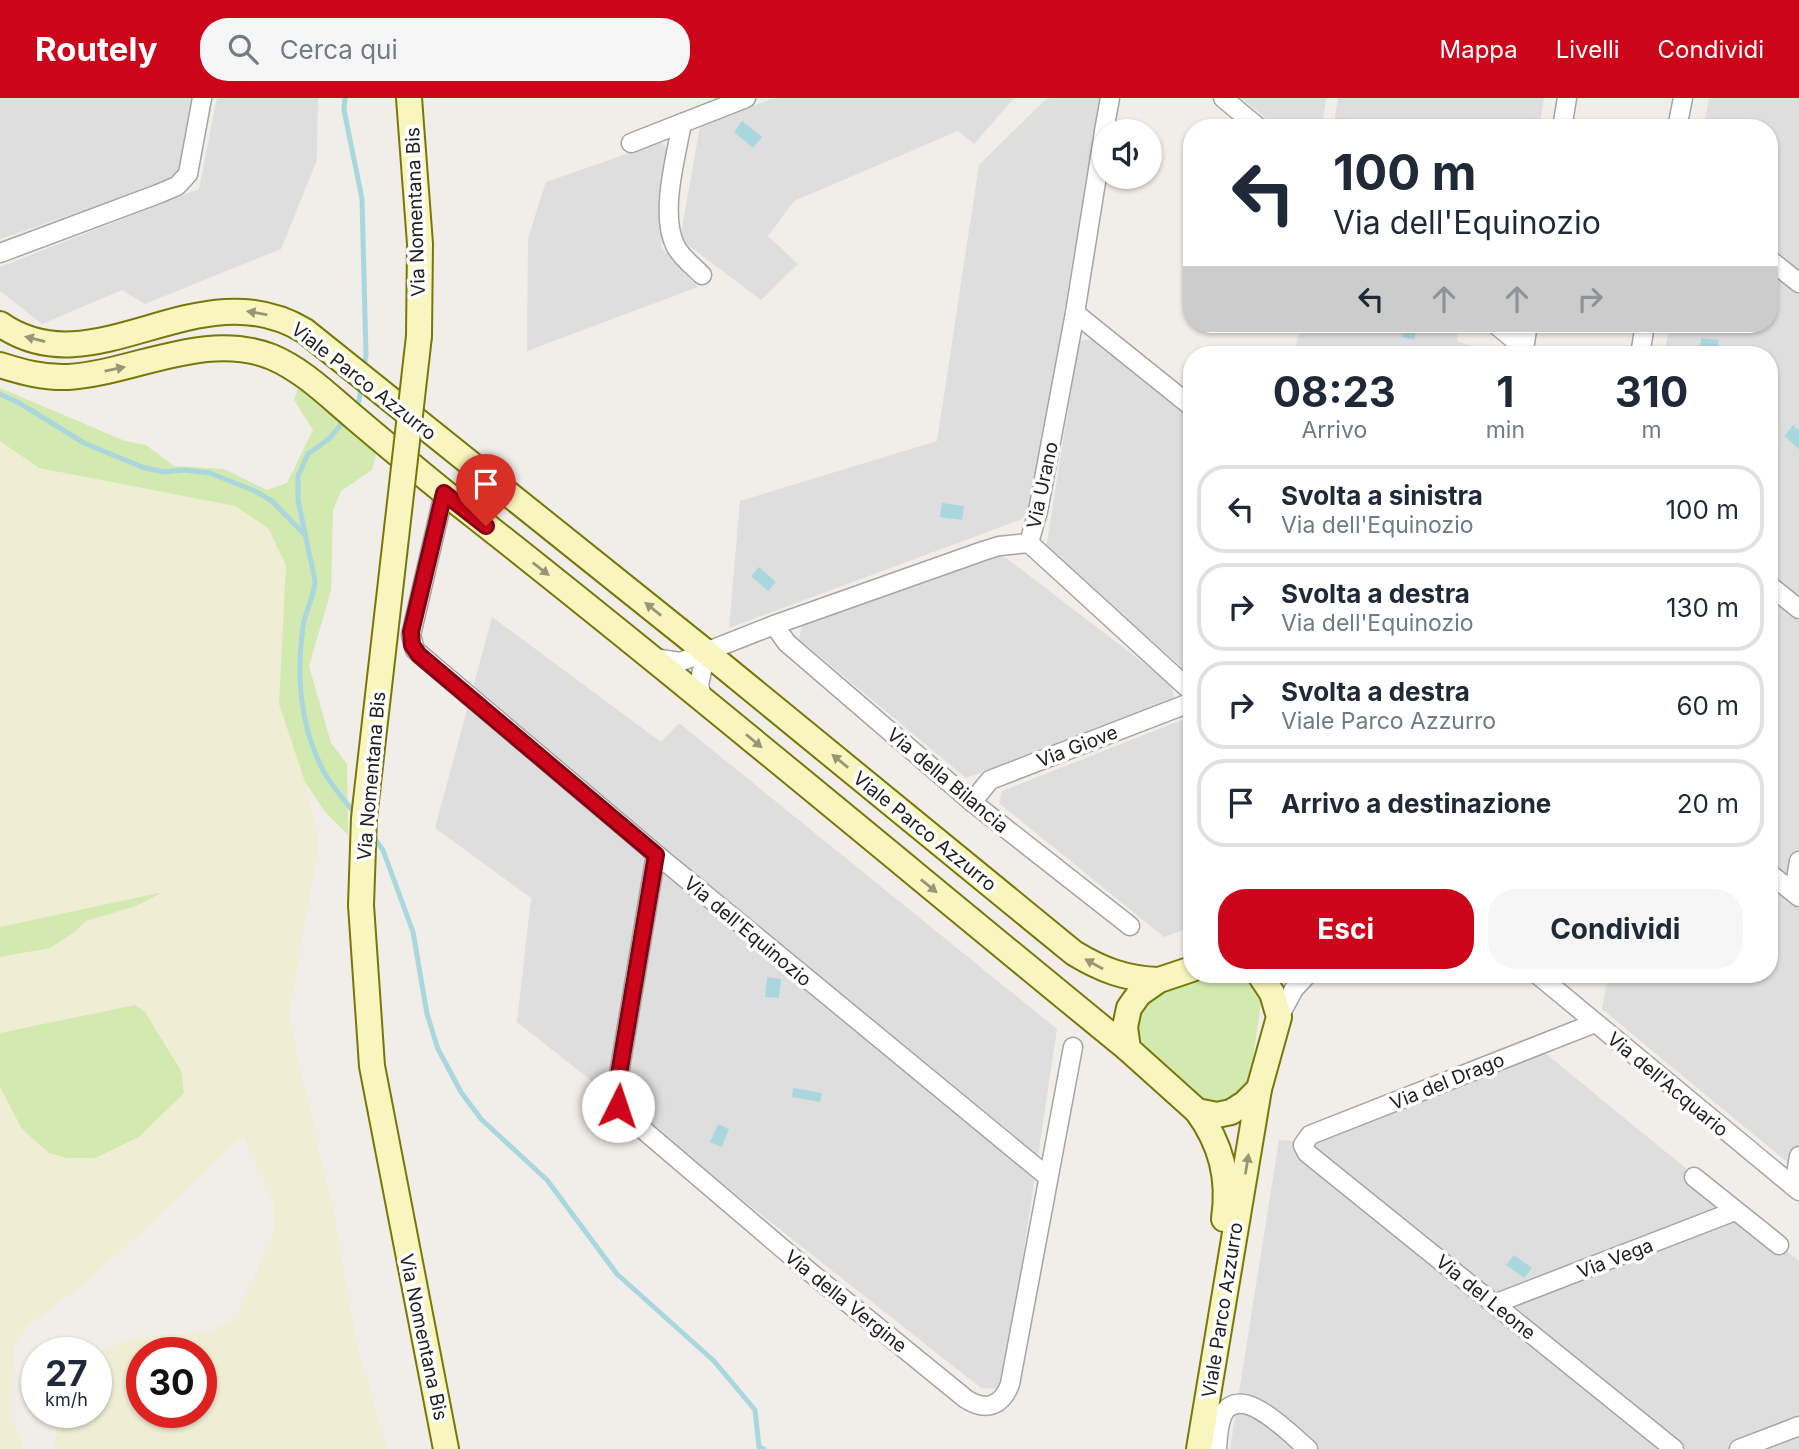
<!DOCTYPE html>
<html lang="it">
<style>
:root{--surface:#fff;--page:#f6f6f7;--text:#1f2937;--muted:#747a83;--line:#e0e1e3;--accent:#cd051a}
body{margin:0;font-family:Inter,sans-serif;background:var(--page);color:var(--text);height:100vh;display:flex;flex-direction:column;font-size:26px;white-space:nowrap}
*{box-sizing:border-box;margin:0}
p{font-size:23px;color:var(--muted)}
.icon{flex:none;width:38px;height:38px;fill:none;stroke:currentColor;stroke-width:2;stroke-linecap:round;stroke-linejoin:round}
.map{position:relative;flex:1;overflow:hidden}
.side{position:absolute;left:1183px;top:248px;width:595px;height:637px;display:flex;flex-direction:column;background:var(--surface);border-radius:28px;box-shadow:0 2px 5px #0004}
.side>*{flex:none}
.guide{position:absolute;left:1183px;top:21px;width:595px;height:214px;border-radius:28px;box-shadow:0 2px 5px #0004;background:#fff;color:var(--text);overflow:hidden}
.tools{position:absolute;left:1092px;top:21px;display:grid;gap:14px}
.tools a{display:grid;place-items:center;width:70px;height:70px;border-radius:50%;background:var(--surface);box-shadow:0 2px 5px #0004;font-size:35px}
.speed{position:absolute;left:21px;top:1239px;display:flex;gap:14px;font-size:35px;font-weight:700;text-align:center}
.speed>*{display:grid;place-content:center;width:91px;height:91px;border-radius:50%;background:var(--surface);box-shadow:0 2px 5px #0004;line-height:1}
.speed small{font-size:18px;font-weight:400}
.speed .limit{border:10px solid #d22;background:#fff;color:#111}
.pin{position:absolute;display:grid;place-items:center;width:60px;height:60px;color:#fff;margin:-72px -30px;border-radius:50% 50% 50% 0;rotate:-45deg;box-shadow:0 0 7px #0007}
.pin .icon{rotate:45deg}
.me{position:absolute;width:77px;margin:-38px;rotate:4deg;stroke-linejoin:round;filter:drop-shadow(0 0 5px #0008)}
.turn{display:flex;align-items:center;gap:24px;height:147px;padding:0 35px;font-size:32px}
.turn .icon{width:91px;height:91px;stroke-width:2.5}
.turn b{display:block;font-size:49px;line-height:60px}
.lanes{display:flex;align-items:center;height:66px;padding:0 35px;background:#0003;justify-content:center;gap:35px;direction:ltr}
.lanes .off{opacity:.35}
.eta{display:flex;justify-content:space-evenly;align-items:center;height:119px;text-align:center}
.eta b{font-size:42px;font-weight:700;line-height:49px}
.action{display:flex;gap:14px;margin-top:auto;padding:14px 35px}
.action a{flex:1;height:80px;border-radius:28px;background:var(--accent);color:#fff;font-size:28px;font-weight:700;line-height:80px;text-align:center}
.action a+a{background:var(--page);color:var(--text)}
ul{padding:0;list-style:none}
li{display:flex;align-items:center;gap:21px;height:88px;margin:0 14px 10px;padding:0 21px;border:4px solid var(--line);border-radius:28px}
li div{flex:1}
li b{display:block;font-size:26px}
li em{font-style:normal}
header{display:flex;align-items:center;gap:42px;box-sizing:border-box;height:98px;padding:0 35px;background:var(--accent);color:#fff}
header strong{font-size:33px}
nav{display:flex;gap:38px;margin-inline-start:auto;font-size:24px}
.search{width:490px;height:63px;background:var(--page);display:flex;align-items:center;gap:18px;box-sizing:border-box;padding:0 24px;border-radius:28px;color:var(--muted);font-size:26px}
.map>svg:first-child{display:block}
.residential{fill:#dfdede}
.farmland{fill:#efeed4;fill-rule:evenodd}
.grass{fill:#d2e9af}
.water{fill:#aad7dd}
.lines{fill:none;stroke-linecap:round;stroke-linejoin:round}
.stream{stroke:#aad7dd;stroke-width:5}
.street-casing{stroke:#a5a5a5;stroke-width:21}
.secondary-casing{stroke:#777808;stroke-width:28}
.street{stroke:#fff;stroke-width:18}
.secondary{stroke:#f8f5be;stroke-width:24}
.secondary-bridge-casing{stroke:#777808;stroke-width:28;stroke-linecap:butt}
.secondary-bridge{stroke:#f8f5be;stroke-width:24}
.oneway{fill:#979677}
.route-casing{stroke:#850311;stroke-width:18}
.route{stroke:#cd051a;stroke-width:12}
.labels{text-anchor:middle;stroke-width:7;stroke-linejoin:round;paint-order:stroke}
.street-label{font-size:19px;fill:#212121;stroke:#fff}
</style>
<header>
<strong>Routely</strong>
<div class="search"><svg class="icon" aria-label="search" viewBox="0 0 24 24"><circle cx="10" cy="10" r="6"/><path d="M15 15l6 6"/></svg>Cerca qui</div>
<nav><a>Mappa</a><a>Livelli</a><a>Condividi</a></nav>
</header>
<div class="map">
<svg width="1799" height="1351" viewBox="0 0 1799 1351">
<rect width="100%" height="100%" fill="#f1ede8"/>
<g class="residential">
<path d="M0 0H196L183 68 174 82 0 141Z"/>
<path d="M217 0H318L317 62 281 151 145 206 122 192 42 226 0 193V169L199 91Z"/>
<path d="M774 0H1014L974 46 958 33 794 103 768 138 798 166 761 202 680 141 700 28Z"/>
<path d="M1050 0H1100L1032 406 1022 421 729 530 740 403 937 343 979 67 1046 1Z"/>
<path d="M1241 0H1326L1322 30H1278Z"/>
<path d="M1338 0H1544L1539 30H1333Z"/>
<path d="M1709 0H1799V1074L1602 911 1608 877H1769V257H1664L1670 226H1769V30H1704Z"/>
<path d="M661 44 668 52 661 149 698 189 527 253 528 140 546 84Z"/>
<path d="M1300 226H1458L1457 243 1482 251 1492 257H1295Z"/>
<path d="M1095 240 1192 319V578L1046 450 1079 243Z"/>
<path d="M1001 456 1171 586 1174 598 1167 607 966 680 799 541 802 528Z"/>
<path d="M492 519 661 644 679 625 1057 931 1003 1291 981 1290 517 924 531 800 435 730Z"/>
<path d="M1192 618V829L1164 839 999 705 1002 693Z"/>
<path d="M1545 955 1799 1163V1351H1230L1279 1042 1318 1045Z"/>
</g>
<path class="farmland" d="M0 343 39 370 235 408 268 430 286 467 279 606 305 684 319 746 289 916 301 975 333 1109 356 1243 387 1351H54L60 1314H96V1255L134 1240 206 1234 234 1222 274 1135 273 1102 243 1038 91 1181 27 1228 14 1248 11 1317 24 1351H0V989L22 1031 135 907 0 935V859L50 850 73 835 86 823 136 808 159 795 0 829ZM142 1255H201V1314H142Z"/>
<g class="grass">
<path d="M299 287 327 299 376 356 372 372 341 393 333 412 331 493 309 568 331 645 347 666 348 737 325 714 305 684 279 606 286 467 268 430 235 408 39 370 0 343V290L125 343 146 347 174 368 224 371 267 392 287 385 313 332 294 302Z"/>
<path d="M163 794 136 808 86 823 73 835 50 850 0 859V829Z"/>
<path d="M1215 877H1247L1258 892 1261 904 1250 981 1242 994 1231 1001 1220 1004 1204 1000 1142 950 1139 946 1134 920 1153 898Z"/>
<path d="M135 907 145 914 181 973 184 995 139 1039 95 1060H67L49 1055 22 1031 0 989V935Z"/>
</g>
<g class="water">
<path d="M742 23 762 39 753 50 734 34Z"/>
<path d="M1405 226H1417L1414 242 1402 239Z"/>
<path d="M1701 240 1719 242 1717 254 1700 252Z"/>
<path d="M1793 327 1799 332V351L1784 338Z"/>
<path d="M942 405 964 408 962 422 940 419Z"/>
<path d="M759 469 776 484 768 493 751 478Z"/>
<path d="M767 879 781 881 779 900 765 899Z"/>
<path d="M793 990 822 995 820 1004 792 999Z"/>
<path d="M718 1026 729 1031 722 1049 710 1044Z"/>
<path d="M1514 1157 1532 1170 1524 1180 1506 1167Z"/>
</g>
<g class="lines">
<g class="stream">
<path d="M345 0 344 12 362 101 366 257 364 271"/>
<path d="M0 296 21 306 84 345 142 369 164 374 184 372 210 375 255 393 272 403 304 436"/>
<path d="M353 311 359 303 361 288"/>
<path d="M345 321 330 340 308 356 298 378V402L315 483C314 500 305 513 303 529 296 576 300 629 323 672 331 688 345 702 355 716"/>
<path d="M372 737 383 752 413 834 427 916 438 951 461 994 481 1021 547 1082 617 1176 714 1263 755 1312 759 1349 764 1351"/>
</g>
<g class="street-casing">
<g id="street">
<path d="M1223 0 1259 30"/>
<path d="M682 25C676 59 659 117 676 149 682 160 693 168 702 177"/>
<path d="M1562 30 1567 0"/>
<path d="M1677 30 1683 0"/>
<path d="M1104 33 1110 0"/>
<path d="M631 45 746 0"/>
<path d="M0 155 158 96 177 88 188 76 202 0"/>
<path d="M1769 161 1799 185"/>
<path d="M1075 215 1192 309"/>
<path d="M1495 226 1524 250"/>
<path d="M1523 257 1528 226"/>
<path d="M1640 257 1645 226"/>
<path d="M444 395 411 537 415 552 656 756 1048 1079"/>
<path d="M1029 445 1038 413 1075 215 1104 34"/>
<path d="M1029 445 1192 594"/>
<path d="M1769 487 1799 511"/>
<path d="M774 527 787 545 972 704 1130 828"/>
<path d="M654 560 680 564 774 527 983 453 999 448 1029 445"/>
<path d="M702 599 699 587 706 554"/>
<path d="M972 704 990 682 1192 604"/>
<path d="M656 756 616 994 620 1012 810 1174 966 1301C986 1314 1002 1308 1010 1286L1073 949"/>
<path d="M1769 775 1799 799"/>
<path d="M1794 794 1799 763"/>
<path d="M1538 877 1799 1093"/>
<path d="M1279 919 1294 891 1307 877"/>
<path d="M1595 925 1310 1037 1303 1047 1307 1055 1674 1351"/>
<path d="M1694 1079 1779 1147"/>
<path d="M1794 1089 1799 1058"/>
<path d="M1494 1206 1735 1113"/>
<path d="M1217 1351C1218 1339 1218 1323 1225 1313 1245 1287 1292 1338 1308 1351"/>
<path d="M1739 1351 1799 1328"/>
</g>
</g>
<g class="secondary-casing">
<g id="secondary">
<path d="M409 0 420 146 419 238"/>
<path d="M0 226C95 293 198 168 305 233L706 554 1074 855C1102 872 1126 881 1159 882"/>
<path d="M0 267C22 274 44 280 68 279 134 275 205 232 272 259 303 272 329 298 355 320 394 353 433 386 473 417 694 591 910 773 1128 951"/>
<path d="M361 807 372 968 446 1351"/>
<path d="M1192 871 1159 882 1139 896 1129 910 1125 929 1128 951 1197 1013 1217 1017 1231 1014 1245 1005 1259 991 1279 919 1272 895 1260 877"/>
<path d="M1197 1013C1221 1046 1230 1080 1224 1121"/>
<path d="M1199 1351 1259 991"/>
</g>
</g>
<use href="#street" class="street"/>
<use href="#secondary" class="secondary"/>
<g class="secondary-bridge-casing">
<path id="secondary-bridge" d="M361 807 364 720 419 238"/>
</g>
<use href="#secondary-bridge" class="secondary-bridge"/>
</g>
<defs><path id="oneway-solid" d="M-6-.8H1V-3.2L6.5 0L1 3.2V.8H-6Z" transform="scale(1.75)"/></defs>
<g class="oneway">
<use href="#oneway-solid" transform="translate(257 215) rotate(-170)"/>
<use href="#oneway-solid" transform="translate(35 241) rotate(-166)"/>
<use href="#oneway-solid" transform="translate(115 271) rotate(-12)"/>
<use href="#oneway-solid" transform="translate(541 471) rotate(38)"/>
<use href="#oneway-solid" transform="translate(653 511) rotate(-141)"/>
<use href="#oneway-solid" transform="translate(754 643) rotate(40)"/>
<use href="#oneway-solid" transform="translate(840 663) rotate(-141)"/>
<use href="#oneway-solid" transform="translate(929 788) rotate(39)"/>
<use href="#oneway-solid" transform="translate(1094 866) rotate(-151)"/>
<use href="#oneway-solid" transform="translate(1247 1066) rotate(-81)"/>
</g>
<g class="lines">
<g class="route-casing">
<path id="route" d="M486 428 444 395 411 534 412 547 419 557 656 757 616 994 618 1008"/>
</g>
<use href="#route" class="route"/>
</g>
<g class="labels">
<g class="street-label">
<text transform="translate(415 114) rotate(-92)" y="7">Via Nomentana Bis</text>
<text transform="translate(364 283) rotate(38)" y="7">Viale Parco Azzurro</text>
<text transform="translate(1042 387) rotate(-78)" y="7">Via Urano</text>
<text transform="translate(1077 648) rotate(-21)" y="7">Via Giove</text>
<text transform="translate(371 678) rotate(-85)" y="7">Via Nomentana Bis</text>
<text transform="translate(948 682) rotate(40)" y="7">Via della Bilancia</text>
<text transform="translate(925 733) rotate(39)" y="7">Viale Parco Azzurro</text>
<text transform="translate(748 833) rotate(40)" y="7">Via dell'Equinozio</text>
<text transform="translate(1447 983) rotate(-22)" y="7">Via del Drago</text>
<text transform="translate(1668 986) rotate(40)" y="7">Via dell'Acquario</text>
<text transform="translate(1615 1160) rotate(-21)" y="7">Via Vega</text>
<text transform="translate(1486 1199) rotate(39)" y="7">Via del Leone</text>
<text transform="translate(846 1203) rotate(39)" y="7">Via della Vergine</text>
<text transform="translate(1222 1212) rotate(-81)" y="7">Viale Parco Azzurro</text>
<text transform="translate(424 1239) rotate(78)" y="7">Via Nomentana Bis</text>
</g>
</g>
</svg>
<div class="tools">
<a><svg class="icon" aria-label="sound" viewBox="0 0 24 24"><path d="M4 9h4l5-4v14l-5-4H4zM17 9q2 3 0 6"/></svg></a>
</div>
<div class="speed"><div>27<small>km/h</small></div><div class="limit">30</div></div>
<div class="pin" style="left:486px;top:428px;background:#d93025"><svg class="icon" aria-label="arrive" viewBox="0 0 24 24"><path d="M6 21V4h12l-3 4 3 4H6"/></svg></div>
<svg class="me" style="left:618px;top:1008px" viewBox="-20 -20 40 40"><circle r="19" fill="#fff"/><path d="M0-13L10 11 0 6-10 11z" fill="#cd051a"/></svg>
<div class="guide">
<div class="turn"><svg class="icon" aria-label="left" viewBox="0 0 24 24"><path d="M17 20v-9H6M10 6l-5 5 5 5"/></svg><div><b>100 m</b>Via dell'Equinozio</div></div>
<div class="lanes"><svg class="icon" aria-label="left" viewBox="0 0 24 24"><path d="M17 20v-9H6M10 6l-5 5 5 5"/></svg><svg class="icon off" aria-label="ahead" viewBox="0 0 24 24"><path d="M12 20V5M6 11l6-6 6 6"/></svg><svg class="icon off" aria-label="ahead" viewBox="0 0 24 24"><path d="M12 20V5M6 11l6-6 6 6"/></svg><svg class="icon off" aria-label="right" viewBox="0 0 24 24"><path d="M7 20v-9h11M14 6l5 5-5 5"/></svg></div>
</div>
<section class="side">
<div class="eta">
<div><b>08:23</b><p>Arrivo</p></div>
<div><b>1</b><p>min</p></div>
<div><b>310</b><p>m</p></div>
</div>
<ul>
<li><svg class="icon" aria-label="left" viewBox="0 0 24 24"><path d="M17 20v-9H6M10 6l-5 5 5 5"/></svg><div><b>Svolta a sinistra</b><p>Via dell'Equinozio</p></div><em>100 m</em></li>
<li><svg class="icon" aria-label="right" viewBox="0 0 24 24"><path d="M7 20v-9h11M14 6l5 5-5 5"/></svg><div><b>Svolta a destra</b><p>Via dell'Equinozio</p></div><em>130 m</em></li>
<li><svg class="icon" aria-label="right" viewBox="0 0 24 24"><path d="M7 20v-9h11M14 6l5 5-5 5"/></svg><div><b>Svolta a destra</b><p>Viale Parco Azzurro</p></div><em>60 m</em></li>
<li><svg class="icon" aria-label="arrive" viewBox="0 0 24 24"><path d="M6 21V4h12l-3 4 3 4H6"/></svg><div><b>Arrivo a destinazione</b></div><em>20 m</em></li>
</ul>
<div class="action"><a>Esci</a><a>Condividi</a></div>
</section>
</div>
